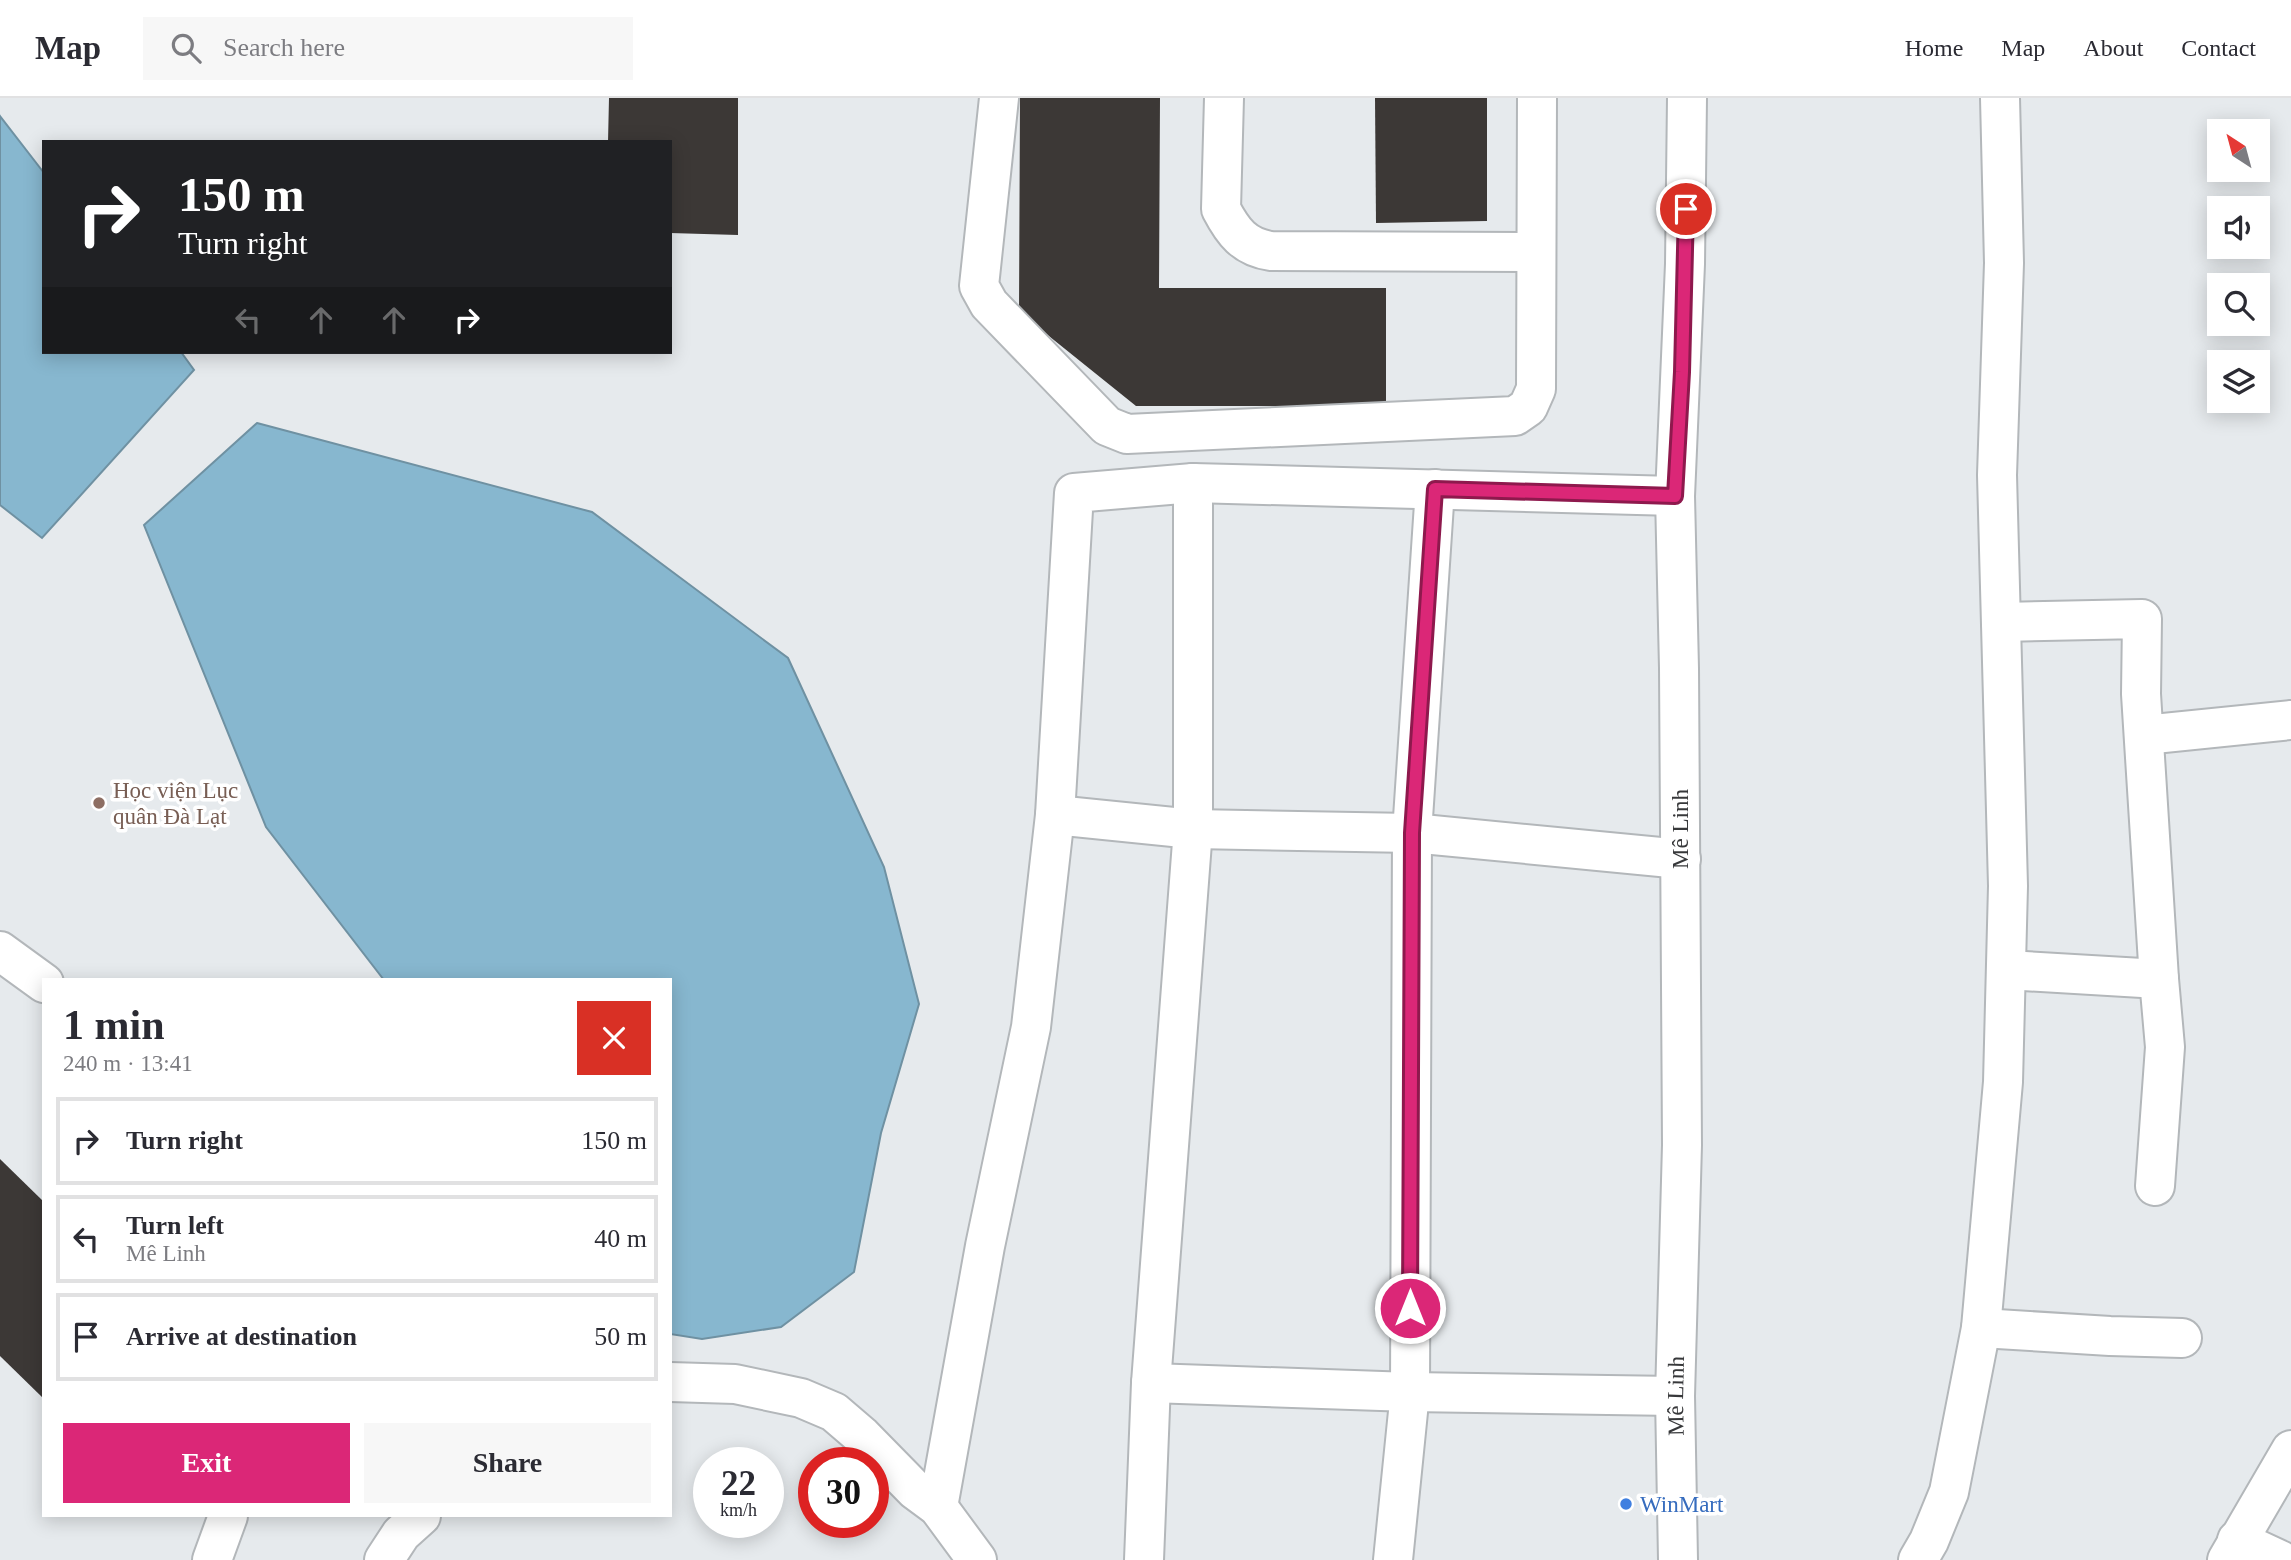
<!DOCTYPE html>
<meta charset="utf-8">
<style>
:root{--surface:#fff;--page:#f7f7f7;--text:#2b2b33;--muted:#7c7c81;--line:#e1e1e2;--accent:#db2777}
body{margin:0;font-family:Georgia,serif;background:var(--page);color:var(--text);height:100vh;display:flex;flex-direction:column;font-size:26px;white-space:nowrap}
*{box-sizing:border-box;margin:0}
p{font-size:23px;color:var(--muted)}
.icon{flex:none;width:38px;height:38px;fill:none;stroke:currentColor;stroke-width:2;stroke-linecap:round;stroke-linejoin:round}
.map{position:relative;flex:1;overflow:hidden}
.panel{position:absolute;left:42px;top:880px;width:630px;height:539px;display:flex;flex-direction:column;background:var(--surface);border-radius:0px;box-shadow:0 4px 18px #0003}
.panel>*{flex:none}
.banner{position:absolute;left:42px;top:42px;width:630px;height:214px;border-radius:0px;box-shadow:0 4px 18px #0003;background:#202124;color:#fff;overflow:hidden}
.needle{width:46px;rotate:324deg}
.controls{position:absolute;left:2207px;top:21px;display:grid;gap:14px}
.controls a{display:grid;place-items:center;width:63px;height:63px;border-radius:0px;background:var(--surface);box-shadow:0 4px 18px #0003;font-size:35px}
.speed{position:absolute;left:693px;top:1349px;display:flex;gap:14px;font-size:35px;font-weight:700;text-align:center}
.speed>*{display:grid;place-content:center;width:91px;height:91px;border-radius:50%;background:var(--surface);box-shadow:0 4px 18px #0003;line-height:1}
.speed small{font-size:18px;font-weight:400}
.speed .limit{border:10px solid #d22;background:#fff;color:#111}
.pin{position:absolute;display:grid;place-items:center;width:60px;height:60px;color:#fff;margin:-30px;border:4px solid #fff;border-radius:50%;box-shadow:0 2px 7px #0007}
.me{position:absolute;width:77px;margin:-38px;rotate:0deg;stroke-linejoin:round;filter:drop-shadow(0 0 5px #0008)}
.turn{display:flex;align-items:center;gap:24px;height:147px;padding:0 21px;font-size:32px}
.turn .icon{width:91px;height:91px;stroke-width:2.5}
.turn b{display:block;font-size:49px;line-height:60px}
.lanes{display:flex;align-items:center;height:66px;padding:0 21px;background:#0003;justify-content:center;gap:35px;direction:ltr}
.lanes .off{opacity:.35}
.round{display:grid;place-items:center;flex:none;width:74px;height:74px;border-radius:0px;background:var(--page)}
.head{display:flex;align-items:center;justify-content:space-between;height:119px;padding:0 21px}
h1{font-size:42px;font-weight:700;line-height:52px}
.cta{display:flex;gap:14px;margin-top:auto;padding:14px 21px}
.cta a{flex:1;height:80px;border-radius:0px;background:var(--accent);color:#fff;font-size:28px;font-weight:700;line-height:80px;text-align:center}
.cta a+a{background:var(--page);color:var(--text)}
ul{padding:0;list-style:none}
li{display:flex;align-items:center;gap:21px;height:88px;margin:0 14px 10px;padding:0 7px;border:4px solid var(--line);border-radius:0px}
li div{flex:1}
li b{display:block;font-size:26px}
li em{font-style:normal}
header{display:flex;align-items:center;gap:42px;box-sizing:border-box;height:98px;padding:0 35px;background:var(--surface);border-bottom:2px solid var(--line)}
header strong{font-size:33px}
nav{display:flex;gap:38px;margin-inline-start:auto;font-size:24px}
.search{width:490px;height:63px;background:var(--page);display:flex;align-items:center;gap:18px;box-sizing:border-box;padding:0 24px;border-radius:0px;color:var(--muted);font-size:26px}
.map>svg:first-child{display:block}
.water{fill:#87b7cf;stroke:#6f91a2;stroke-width:2}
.building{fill:#3c3836}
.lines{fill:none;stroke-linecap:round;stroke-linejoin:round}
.minor-casing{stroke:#b3b7ba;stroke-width:42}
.minor{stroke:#fff;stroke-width:38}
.route-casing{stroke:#8e194d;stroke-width:18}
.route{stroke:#db2777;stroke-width:12}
.education-dot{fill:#8d6e63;stroke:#fff;stroke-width:2.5}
.shop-dot{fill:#3f7fe0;stroke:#fff;stroke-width:2.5}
.labels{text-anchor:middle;stroke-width:7;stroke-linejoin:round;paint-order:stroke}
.education-label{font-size:23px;fill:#785e54;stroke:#fff;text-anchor:start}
.street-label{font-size:23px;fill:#37383a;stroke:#fff}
.shop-label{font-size:23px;fill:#366cbe;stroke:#fff;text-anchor:start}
</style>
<header>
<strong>Map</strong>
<div class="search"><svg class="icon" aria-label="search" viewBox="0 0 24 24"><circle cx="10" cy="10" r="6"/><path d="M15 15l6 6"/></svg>Search here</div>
<nav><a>Home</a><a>Map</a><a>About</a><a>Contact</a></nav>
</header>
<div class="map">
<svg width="2291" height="1462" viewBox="0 0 2291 1462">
<rect width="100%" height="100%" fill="#e6eaed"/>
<g class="water">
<path d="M0 18 44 75V254H181L194 272 42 440 0 407Z"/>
<path d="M257 325 592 414 788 560 884 769 919 906 881 1035 854 1174 781 1229 702 1241 670 1236V882H384L266 729 144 427Z"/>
</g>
<g class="building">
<path d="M609 0H738V137L670 135V44H608Z"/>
<path d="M1020 0H1160L1159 190H1386V308H1136L1019 214Z"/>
<path d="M1375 0H1487V123L1376 125Z"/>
<path d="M0 1061 44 1104V1301L0 1258Z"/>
</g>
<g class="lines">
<g class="minor-casing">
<g id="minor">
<path d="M999 0 979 188 989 206 1107 328 1127 336 1515 318 1528 309 1536 291 1537 0"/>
<path d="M1224 0 1221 111C1233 134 1244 149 1271 153L1536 154"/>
<path d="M2001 524 2142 521 2141 596 2159 881 2007 872"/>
<path d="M2144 637 2291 622"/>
<path d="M1055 717 1193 731 1412 735 1681 761"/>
<path d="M0 853 44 885"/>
<path d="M2155 1088 2165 949 2159 881"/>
<path d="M1981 1230 2110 1238 2182 1240"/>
<path d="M670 1284 735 1286 801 1300 834 1314 862 1338 915 1392 938 1409 977 1462"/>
<path d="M1151 1285 1410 1294 1675 1298"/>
<path d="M938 1409 985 1148 1031 929 1055 717 1074 395 1193 385 1675 398"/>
<path d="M2237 1442 2280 1462"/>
<path d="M212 1462 228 1418"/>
<path d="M384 1462 401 1436 421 1418"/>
<path d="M1144 1462 1151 1285 1193 731V385"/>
<path d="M1393 1462 1410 1294 1412 735 1435 391"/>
<path id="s1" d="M1678 1462 1675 1298 1682 1047 1679 570 1675 398 1685 166 1687 0"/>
<path d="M1918 1462 1929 1443 1949 1394 1981 1230 2003 984 2008 788 1997 377 2004 165 2000 0"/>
<path d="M2227 1462 2291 1352"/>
</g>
</g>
<use href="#minor" class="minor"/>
</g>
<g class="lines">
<g class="route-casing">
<path id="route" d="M1410 1210 1412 735 1435 391 1675 398 1682 274 1686 111"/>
</g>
<use href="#route" class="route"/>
</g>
<circle class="education-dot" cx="99" cy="705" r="7"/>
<circle class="shop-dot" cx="1626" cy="1406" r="7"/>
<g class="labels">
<g class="education-label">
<text x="113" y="700">Học viện Lục<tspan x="113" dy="26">quân Đà Lạt</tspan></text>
</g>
<g class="street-label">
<text transform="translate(1680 731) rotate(-90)" y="8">Mê Linh</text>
<text dy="8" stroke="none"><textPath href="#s1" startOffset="164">Mê Linh</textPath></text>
</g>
<g class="shop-label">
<text x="1640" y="1414">WinMart</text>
</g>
</g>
</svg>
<div class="controls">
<a><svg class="needle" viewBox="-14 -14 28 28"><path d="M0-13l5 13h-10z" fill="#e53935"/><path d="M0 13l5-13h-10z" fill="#7c7c81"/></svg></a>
<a><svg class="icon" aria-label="sound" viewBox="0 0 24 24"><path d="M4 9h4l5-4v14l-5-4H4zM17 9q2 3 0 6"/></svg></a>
<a><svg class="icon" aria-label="search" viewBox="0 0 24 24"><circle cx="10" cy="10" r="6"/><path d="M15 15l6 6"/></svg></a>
<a><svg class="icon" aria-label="layers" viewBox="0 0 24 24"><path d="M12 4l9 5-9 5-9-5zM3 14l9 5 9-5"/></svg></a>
</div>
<div class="speed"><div>22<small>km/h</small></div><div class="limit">30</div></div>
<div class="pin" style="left:1686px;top:111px;background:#d93025"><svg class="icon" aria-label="arrive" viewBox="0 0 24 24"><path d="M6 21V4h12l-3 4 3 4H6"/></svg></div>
<svg class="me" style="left:1410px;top:1210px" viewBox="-20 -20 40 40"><circle r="17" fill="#db2777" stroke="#fff" stroke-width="3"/><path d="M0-11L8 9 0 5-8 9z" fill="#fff"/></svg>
<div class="banner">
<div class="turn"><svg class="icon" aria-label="right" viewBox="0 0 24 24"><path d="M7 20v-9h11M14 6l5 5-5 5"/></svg><div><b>150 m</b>Turn right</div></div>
<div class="lanes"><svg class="icon off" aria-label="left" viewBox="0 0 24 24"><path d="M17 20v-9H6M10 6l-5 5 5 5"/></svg><svg class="icon off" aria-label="ahead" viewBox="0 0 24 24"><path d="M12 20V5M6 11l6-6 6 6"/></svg><svg class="icon off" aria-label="ahead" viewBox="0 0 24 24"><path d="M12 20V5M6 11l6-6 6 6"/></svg><svg class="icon" aria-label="right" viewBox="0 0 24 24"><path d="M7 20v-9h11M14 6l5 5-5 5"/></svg></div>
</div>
<section class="panel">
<div class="head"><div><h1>1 min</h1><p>240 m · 13:41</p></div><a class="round" style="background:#d93025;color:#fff"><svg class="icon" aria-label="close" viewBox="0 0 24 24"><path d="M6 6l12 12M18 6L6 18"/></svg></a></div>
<ul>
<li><svg class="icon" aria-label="right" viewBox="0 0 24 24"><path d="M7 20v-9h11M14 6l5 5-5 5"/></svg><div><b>Turn right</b></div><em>150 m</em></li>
<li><svg class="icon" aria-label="left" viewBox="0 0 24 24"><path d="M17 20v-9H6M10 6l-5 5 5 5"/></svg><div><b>Turn left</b><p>Mê Linh</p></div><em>40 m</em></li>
<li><svg class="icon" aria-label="arrive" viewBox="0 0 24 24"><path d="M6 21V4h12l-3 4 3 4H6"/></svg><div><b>Arrive at destination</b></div><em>50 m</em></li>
</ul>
<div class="cta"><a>Exit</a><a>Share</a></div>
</section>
</div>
